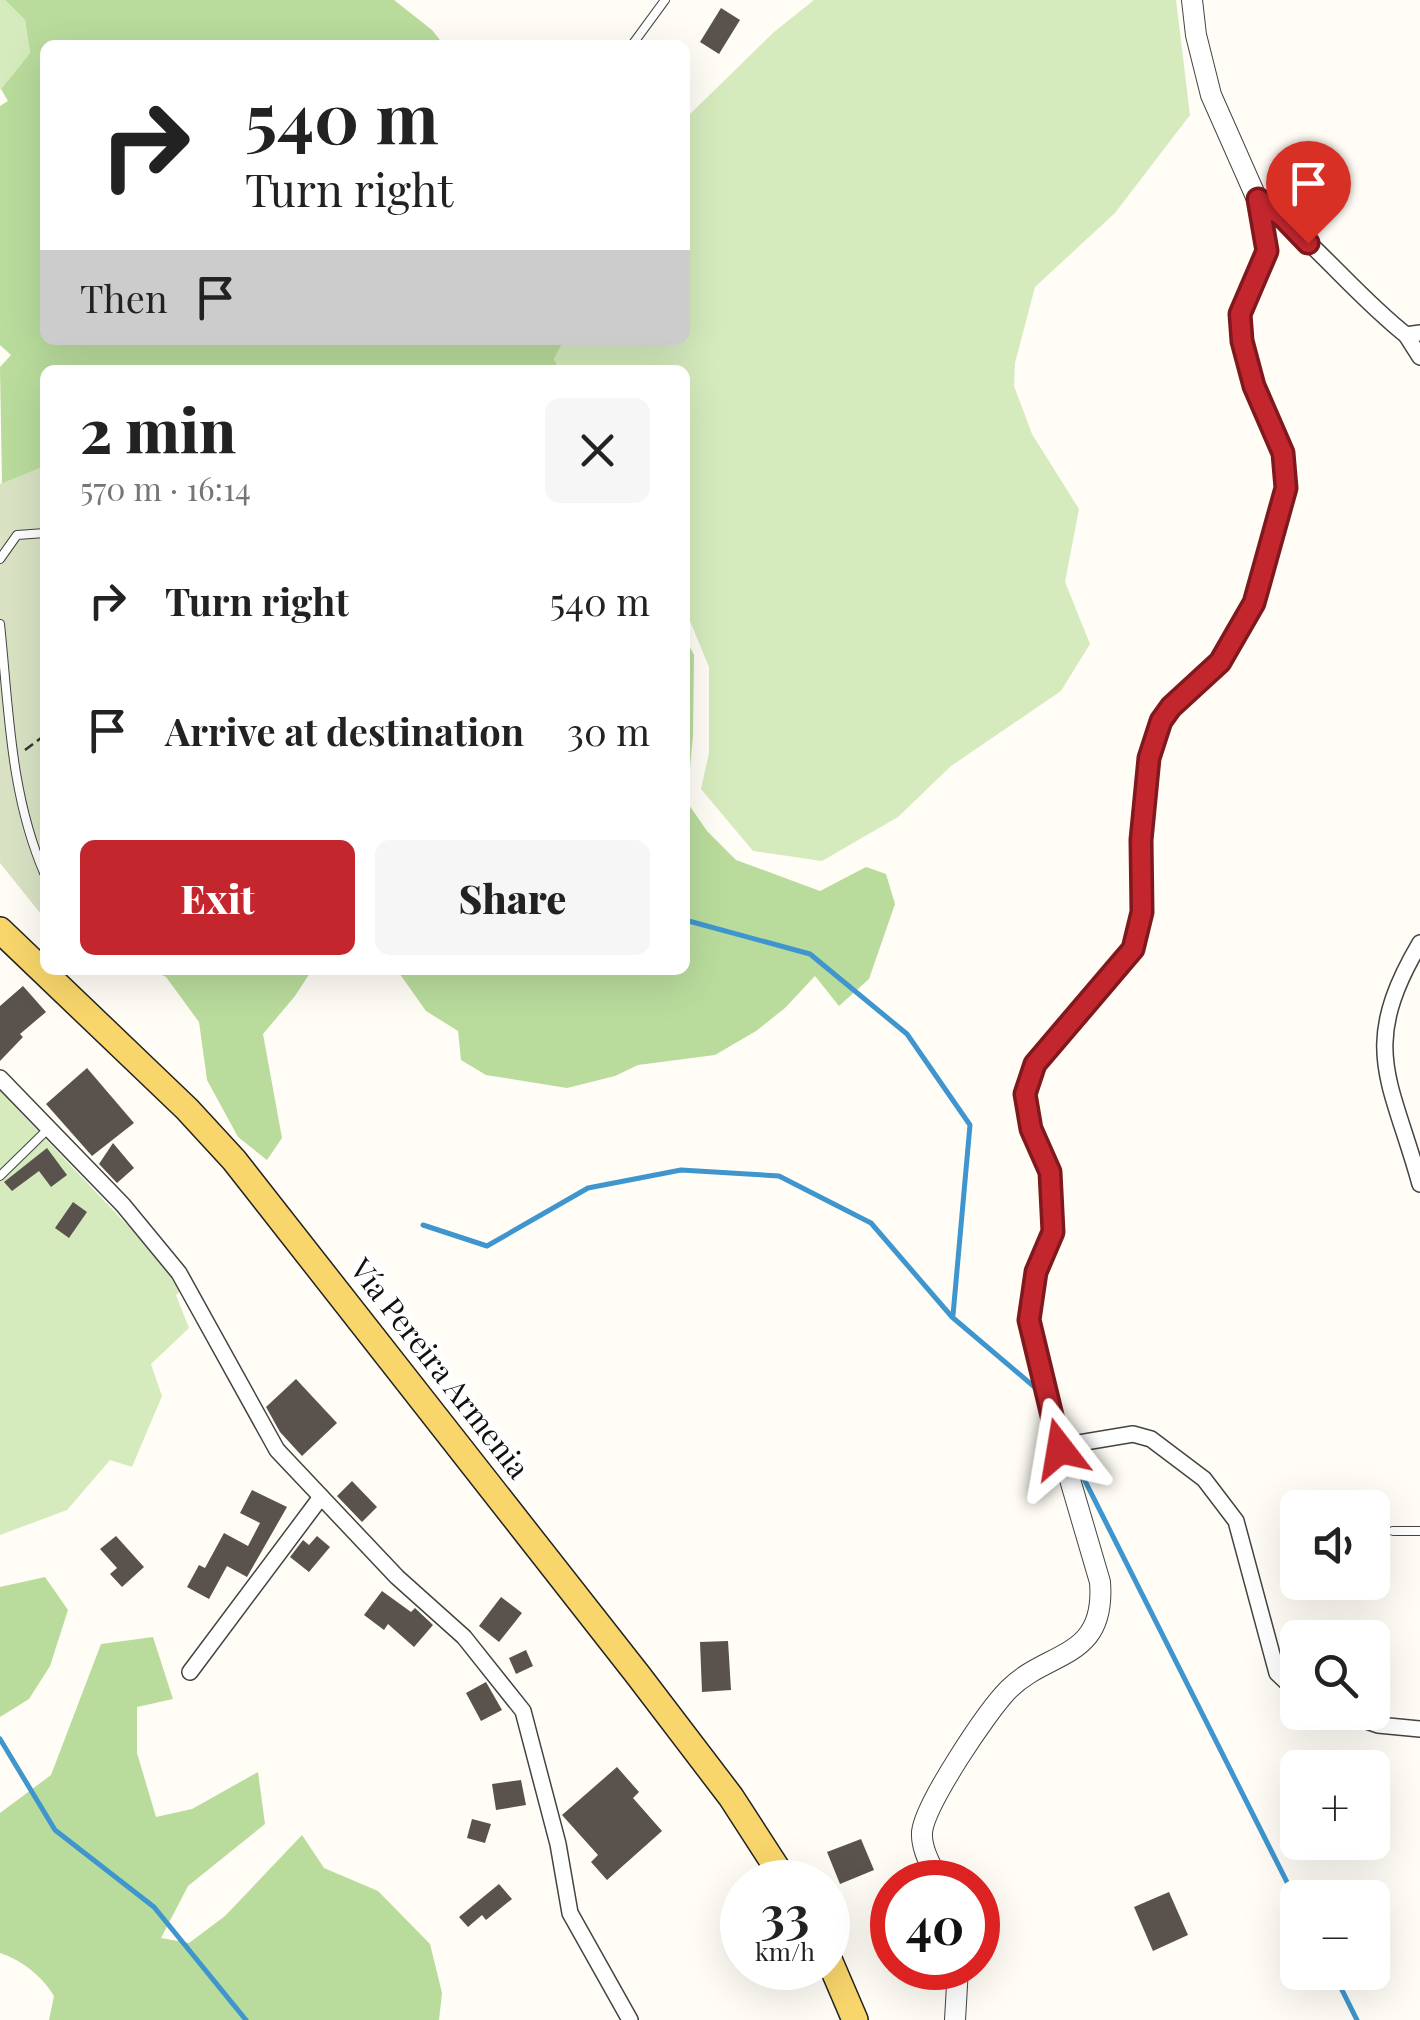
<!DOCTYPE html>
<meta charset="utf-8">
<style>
:root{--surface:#fff;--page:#f6f6f6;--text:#222;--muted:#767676;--accent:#c4262e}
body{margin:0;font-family:"Playfair Display",serif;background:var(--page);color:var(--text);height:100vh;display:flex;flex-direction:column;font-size:38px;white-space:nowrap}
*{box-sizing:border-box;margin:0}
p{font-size:32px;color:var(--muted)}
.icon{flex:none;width:55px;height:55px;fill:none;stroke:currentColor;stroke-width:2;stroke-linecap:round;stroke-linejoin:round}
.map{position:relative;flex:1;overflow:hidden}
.sheet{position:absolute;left:40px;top:365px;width:650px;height:610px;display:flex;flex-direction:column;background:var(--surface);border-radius:15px;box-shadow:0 10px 40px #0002}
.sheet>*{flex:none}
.guide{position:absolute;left:40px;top:40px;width:650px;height:305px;border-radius:15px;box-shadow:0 10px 40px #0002;background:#fff;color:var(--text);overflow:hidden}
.controls{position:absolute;left:1280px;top:1490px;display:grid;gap:20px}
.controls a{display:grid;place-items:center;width:110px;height:110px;border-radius:15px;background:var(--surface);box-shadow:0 10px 40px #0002;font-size:50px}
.speed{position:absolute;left:720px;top:1860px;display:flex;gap:20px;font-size:50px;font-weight:700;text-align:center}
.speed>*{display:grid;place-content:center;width:130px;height:130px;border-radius:50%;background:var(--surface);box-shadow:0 10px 40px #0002;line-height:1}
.speed small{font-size:25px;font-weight:400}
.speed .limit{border:15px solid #d22;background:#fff;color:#111}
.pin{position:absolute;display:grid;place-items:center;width:85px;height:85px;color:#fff;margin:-102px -42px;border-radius:50% 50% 50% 0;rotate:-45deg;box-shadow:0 0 10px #0007}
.pin .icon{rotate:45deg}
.me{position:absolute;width:110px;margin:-55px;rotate:346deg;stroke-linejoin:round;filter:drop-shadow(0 0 8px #0008)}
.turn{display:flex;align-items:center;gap:35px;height:210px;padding:0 40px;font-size:45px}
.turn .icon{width:130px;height:130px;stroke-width:2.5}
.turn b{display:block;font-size:70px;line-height:85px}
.then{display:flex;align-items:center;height:95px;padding:0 40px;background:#0003;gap:20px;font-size:38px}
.round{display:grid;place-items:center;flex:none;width:105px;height:105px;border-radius:15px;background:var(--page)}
.overview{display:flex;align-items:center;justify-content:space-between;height:170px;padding:0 40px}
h1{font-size:60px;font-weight:800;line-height:75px}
.button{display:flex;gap:20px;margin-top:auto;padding:20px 40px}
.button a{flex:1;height:115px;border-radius:15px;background:var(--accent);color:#fff;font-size:40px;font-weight:800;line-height:115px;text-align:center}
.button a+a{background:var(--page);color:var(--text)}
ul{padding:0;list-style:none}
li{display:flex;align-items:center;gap:30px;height:130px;padding:0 40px}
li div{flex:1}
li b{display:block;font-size:38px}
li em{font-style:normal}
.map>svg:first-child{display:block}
.green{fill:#d5ebbd}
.forest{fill:#b9dc9c}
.cemetery{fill:#d9e3c4}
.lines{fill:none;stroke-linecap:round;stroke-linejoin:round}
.stream{stroke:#3f96cf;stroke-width:5}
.building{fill:#5a524d}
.service-casing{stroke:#444;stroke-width:10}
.minor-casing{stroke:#444;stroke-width:18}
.tertiary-casing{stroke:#444;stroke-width:22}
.primary-casing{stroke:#222;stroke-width:28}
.path{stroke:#333;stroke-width:2.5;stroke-dasharray:10 5;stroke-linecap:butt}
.service{stroke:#fff;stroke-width:8}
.minor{stroke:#fff;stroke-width:15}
.tertiary{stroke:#fff;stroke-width:20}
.primary{stroke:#f9d66b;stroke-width:25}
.route-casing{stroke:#7f191e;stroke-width:25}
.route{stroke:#c4262e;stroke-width:18}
.labels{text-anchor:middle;stroke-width:10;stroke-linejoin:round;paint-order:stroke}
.street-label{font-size:30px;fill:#111;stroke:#fff}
</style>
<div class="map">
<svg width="1420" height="2020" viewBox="0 0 1420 2020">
<rect width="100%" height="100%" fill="#fffdf5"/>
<g class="green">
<path d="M0 0H5L25 20 30 53 0 90Z"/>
<path d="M814 0H1176L1190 115 1115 213 1035 287 1015 363 1014 386 1032 434 1079 509 1065 582 1090 644 1061 691 951 766 898 817 822 861 753 851 701 789 709 753V667L685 609V370H559L554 359 564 340H685V119L774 32Z"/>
<path d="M0 1091 185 1286 176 1295 189 1328 151 1364 162 1396 132 1467 110 1460 67 1510 0 1535Z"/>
</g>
<g class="forest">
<path d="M5 0H394L432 30 444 45H45V340H564L554 359 559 370H45V466L2 484 0 367 11 355 0 345V106L8 101 1 89 30 53 25 20Z"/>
<path d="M685 638 694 655 693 735 687 802 707 831 736 860 820 891 866 867 886 874 895 904 869 979 839 1006 815 976 785 1008 756 1031 715 1055 638 1065 615 1076 567 1088 486 1075 461 1060 458 1031 426 1011 397 970H685Z"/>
<path d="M151 970H312L295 996 263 1034 282 1138 267 1160 238 1137 207 1080 199 1022 166 977Z"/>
<path d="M45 1577 68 1610 50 1666 29 1699 0 1717V1587Z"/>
<path d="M153 1637 173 1699 137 1707V1753L156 1817 192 1809 258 1772 265 1824 188 1886 161 1938 189 1943 225 1916 302 1835 324 1868 378 1891 430 1944 442 1993 439 2020H49L54 1996C43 1977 22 1960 0 1953V1813L51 1775 101 1644Z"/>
</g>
<path class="cemetery" d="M45 466V919L0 863V484Z"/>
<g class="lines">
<g class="stream">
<path d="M685 920 810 954 907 1034 970 1125 953 1315"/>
<path d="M423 1225 487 1246 588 1188 681 1170 779 1176 871 1223 952 1317 1038 1390"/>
<path d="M1073 1457 1298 1904"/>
<path d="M0 1739 55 1830 154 1907 246 2020"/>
<path d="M1333 1972 1357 2020"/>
</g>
</g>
<g class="building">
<path d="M721 8 740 20 719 54 700 42Z"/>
<path d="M23 986 46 1012 20 1034 23 1037 0 1061V1006Z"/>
<path d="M87 1068 134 1123 92 1156 46 1104Z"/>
<path d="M113 1143 134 1168 117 1183 99 1164Z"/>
<path d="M47 1148 67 1175 51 1187 39 1171 12 1191 4 1182Z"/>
<path d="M73 1202 87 1212 69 1238 55 1228Z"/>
<path d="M296 1379 337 1423 302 1456 280 1432 266 1407Z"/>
<path d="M352 1481 377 1507 362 1522 337 1496Z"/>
<path d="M252 1490 287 1507 247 1577 227 1566 209 1599 187 1587 199 1565 205 1568 224 1533 248 1546 260 1523 240 1513Z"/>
<path d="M116 1536 144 1567 122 1587 110 1574 117 1568 100 1549Z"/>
<path d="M317 1536 330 1547 309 1572 290 1557 303 1540 309 1545Z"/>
<path d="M382 1591 411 1612 415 1608 433 1625 414 1647 388 1624 384 1630 364 1615Z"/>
<path d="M501 1597 522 1613 499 1642 479 1626Z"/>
<path d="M728 1641 731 1690 702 1692 700 1642Z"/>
<path d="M526 1650 533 1666 516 1674 509 1658Z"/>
<path d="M486 1682 502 1710 481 1721 466 1693Z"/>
<path d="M617 1767 639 1792 633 1798 662 1831 607 1880 591 1862 598 1855 562 1815Z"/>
<path d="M521 1780 526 1805 496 1810 492 1784Z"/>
<path d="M472 1819 491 1824 485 1843 467 1838Z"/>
<path d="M861 1839 874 1870 840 1884 827 1852Z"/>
<path d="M499 1884 512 1899 486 1920 482 1915 468 1927 459 1917Z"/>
<path d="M1169 1892 1188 1935 1153 1951 1134 1907Z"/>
</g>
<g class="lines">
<g class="service-casing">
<g id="service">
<path d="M632 45 665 0"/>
<path d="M0 559 17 535 45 533"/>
<path d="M0 624C9 710 10 795 45 875"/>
<path d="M0 1176 48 1129"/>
<path d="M1393 1531H1420"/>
</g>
</g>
<g class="minor-casing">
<g id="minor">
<path d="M1257 199C1312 238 1353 293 1406 335L1420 333"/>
<path d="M1406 335 1420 357"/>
<path d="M1420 943C1358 1048 1391 1079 1420 1184"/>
<path d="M0 1078 123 1205 179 1273 277 1450 397 1577 464 1637 523 1711 558 1844 570 1913 630 2020"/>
<path d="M1061 1449 1067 1445 1133 1434 1151 1439 1204 1479 1236 1521 1277 1673 1298 1693"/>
<path d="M190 1672 321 1497"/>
<path d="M1341 1712 1378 1725 1420 1729"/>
</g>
</g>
<g class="tertiary-casing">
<g id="tertiary">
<path d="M939 1882C932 1867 921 1850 922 1832 925 1804 987 1711 1009 1689 1048 1650 1106 1660 1100 1582L1061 1449 1029 1321 1036 1272 1053 1232 1050 1172 1031 1129 1025 1094 1035 1064 1133 949 1142 912 1141 840 1149 758 1161 721 1171 707 1220 662 1254 603 1286 488 1283 453 1254 386 1242 341 1241 314 1267 251 1265 233 1257 199 1211 95 1196 35 1192 0"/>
<path d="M955 2020 958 1968"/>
</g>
</g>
<g class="primary-casing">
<g id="primary">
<path d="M0 930 187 1109 234 1160 638 1675 731 1797 786 1882"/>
<path d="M828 1957 855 2020"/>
</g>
</g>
<path class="path" d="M25 750 45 735"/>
<use href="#service" class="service"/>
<use href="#minor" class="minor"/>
<use href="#tertiary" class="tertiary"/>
<use href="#primary" class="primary"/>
</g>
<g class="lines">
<g class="route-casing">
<path id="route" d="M1060 1449 1029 1320 1036 1272 1053 1232 1050 1172 1031 1129 1025 1094 1035 1064 1133 949 1142 912 1141 840 1149 758 1161 721 1171 707 1220 662 1254 603 1286 488 1283 453 1254 386 1242 341 1240 314 1267 251 1258 199 1283 217 1308 243"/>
</g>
<use href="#route" class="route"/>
</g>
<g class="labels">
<g class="street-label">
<text transform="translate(439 1369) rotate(52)" y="10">Vía Pereira Armenia</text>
</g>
</g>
</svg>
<div class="controls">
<a><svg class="icon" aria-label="sound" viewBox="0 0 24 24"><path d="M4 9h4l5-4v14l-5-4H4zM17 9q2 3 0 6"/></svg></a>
<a><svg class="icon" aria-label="search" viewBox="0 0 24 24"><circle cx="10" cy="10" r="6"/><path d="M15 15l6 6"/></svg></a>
<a>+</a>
<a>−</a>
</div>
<div class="speed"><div>33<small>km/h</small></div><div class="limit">40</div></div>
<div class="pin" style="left:1308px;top:243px;background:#d93025"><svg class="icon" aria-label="arrive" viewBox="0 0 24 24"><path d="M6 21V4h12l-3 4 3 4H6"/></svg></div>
<svg class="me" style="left:1060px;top:1449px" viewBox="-20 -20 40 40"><path d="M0-17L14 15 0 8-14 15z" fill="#c4262e" stroke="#fff" stroke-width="4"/></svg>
<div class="guide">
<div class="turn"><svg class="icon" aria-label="right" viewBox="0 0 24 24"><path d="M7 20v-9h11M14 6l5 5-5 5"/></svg><div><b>540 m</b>Turn right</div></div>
<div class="then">Then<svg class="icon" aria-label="arrive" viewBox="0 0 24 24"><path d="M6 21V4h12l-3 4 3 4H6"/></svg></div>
</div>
<section class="sheet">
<div class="overview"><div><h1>2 min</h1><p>570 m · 16:14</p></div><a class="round"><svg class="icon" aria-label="close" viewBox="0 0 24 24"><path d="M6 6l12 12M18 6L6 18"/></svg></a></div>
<ul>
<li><svg class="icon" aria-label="right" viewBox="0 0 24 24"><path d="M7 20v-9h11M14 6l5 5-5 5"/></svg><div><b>Turn right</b></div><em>540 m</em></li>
<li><svg class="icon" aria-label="arrive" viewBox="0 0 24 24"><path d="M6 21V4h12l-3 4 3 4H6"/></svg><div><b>Arrive at destination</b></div><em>30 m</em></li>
</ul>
<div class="button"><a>Exit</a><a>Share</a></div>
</section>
</div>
